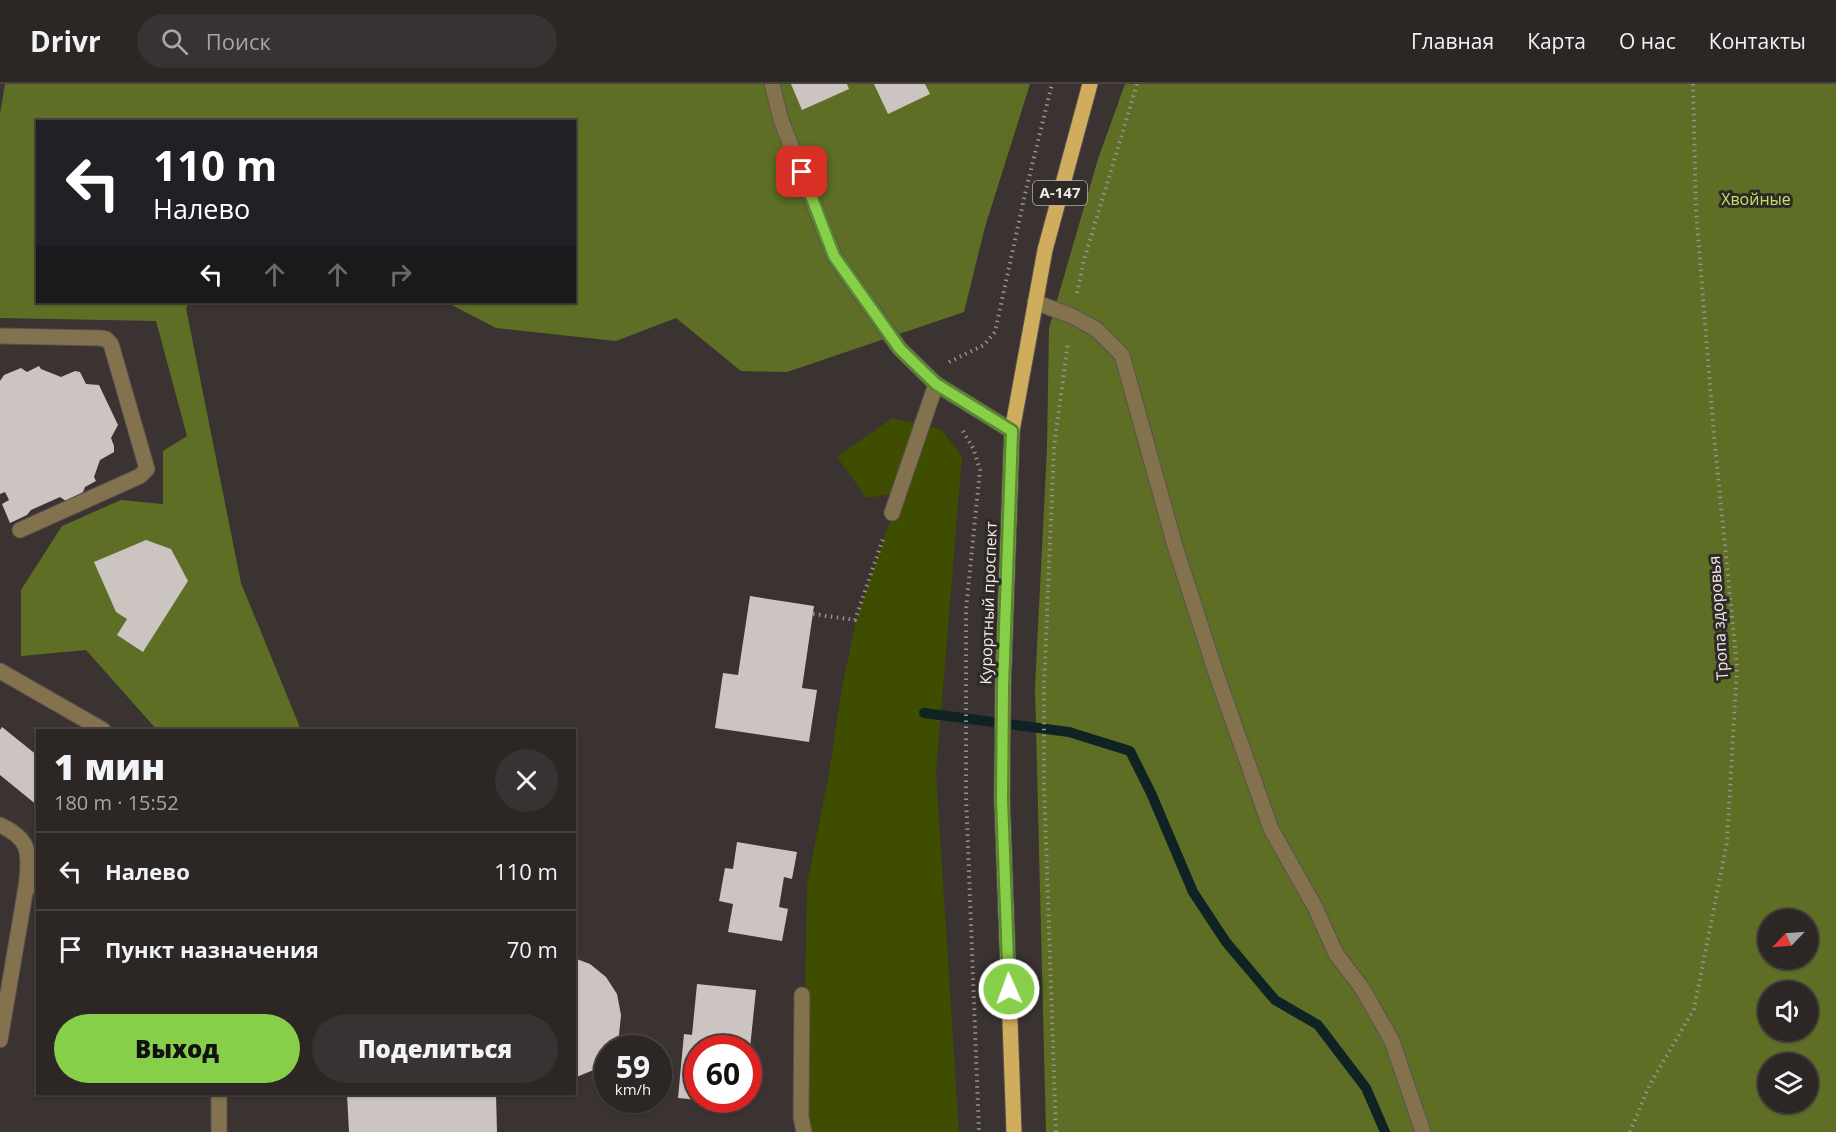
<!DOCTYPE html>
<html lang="ru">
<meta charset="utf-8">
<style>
:root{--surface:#2c2625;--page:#383232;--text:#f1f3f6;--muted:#a6a5a7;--line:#484342;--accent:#88cf49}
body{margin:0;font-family:"Open Sans",sans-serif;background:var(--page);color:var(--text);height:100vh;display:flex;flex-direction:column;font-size:22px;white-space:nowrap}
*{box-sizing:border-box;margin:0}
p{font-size:20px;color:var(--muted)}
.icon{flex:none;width:33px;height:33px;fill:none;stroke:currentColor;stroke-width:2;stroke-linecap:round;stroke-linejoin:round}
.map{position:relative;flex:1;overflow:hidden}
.drawer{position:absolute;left:36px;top:645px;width:540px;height:366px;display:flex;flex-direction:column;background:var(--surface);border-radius:0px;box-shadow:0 2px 4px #0004,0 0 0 2px var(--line)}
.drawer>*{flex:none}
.banner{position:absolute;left:36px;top:36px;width:540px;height:183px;border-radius:0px;box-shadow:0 2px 4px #0004,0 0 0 2px var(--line);background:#202124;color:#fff;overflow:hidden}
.needle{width:39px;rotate:245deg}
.fabs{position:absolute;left:1758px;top:825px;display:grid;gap:12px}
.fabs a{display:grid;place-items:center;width:60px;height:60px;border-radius:50%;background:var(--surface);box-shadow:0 2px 4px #0004,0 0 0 2px var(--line);font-size:30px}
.speed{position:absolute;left:594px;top:951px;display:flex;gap:12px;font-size:30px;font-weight:700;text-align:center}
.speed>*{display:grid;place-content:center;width:78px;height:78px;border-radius:50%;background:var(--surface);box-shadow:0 2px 4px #0004,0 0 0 2px var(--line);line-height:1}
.speed small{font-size:15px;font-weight:400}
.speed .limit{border:9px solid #d22;background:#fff;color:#111}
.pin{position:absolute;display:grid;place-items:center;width:51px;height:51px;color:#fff;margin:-26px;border-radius:12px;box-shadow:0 3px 9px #0006}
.me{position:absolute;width:66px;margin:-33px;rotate:358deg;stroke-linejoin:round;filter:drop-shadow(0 0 4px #0008)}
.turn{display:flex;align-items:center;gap:21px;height:126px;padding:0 18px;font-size:27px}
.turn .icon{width:78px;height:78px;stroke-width:2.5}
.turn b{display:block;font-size:42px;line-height:51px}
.lanes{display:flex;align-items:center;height:57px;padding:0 18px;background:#0003;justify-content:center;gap:30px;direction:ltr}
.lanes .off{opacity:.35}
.round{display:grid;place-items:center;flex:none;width:63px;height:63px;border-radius:32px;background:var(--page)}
.head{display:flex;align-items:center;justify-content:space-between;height:102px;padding:0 18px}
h1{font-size:36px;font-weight:800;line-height:45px}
.button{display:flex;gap:12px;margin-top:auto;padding:12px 18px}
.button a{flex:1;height:69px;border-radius:36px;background:var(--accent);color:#111;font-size:24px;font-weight:800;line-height:69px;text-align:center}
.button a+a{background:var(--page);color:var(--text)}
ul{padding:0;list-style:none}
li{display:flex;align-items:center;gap:18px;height:78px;padding:0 18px;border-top:2px solid var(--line)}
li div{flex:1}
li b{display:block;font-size:22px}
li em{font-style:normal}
header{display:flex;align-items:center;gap:36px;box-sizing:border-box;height:84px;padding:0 30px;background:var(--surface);border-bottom:2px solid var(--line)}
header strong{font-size:28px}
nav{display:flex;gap:33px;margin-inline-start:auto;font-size:21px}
.search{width:420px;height:54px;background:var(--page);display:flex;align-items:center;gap:15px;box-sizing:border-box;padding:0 21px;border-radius:33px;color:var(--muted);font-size:22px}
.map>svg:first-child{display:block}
.green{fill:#3f4d00}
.forest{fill:#5e6f25;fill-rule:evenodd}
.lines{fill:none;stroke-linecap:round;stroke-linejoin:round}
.stream{stroke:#0f2224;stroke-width:10}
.building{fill:#ccc4c0}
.minor-casing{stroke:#57514f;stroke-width:17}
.major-casing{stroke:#57514f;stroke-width:17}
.path{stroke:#979290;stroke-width:4;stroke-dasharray:1.5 4.5;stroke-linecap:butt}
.minor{stroke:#83724d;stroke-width:15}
.major{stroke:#d0ac5d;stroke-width:15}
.route-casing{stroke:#58872f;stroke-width:15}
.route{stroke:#88cf49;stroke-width:10}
.labels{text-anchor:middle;stroke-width:6;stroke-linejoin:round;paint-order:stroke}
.shield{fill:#302a27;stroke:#b6b2b0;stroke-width:1.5}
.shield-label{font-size:15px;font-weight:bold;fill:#f0ecea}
.park-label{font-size:16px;fill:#c3e163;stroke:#302a27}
.street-label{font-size:16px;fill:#f0ecea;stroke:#302a27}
</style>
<header>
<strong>Drivr</strong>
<div class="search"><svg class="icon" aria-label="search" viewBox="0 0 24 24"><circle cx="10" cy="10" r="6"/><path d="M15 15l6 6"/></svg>Поиск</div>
<nav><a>Главная</a><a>Карта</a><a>О нас</a><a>Контакты</a></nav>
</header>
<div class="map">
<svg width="1836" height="1048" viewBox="0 0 1836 1048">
<rect width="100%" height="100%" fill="#3a3331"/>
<path class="green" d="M892 334 941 345 962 372 936 689 959 1048H803L807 801 829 689 842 603 856 537 893 428 897 409 867 414 837 373Z"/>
<g class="forest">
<path d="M5 0H1030L985 143 964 228 787 288 741 287 676 234 616 257 496 244 446 218H574V38H38V218H190L186 224 241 499 301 646H157L86 566 21 572V506L62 442 121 416 163 420V367L187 352 156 237 0 234V30Z"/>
<path d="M1125 0H1836V1048H1046L1035 603 1047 364 1049 244 1098 75ZM1768 836H1808V874H1768ZM1768 908H1808V946H1768ZM1768 980H1808V1018H1768Z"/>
</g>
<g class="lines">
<path class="stream" d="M924 629 1069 648 1130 667 1151 709 1193 808 1226 858 1275 916 1318 941 1366 1004 1385 1048"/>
</g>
<g class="building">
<path d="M791 0H847L849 5 802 26Z"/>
<path d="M874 0H925L930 10 888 30Z"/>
<path d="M39 282 41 285 61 293 75 287 80 288 86 300 99 301 118 341 111 354 114 362V368L100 376 94 393 96 397 85 403 83 408 66 417 60 413 31 426 27 431 10 439 2 420 9 416 5 408 0 410V297L4 291 21 284 27 288Z"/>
<path d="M146 456 171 465 188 497 143 568 117 551 127 535 116 528 94 478Z"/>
<path d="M750 512 814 522 802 604 817 606 809 658 715 644 723 589 738 591Z"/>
<path d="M2 643 38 672V722L0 691V646Z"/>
<path d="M737 758 797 768 792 795 784 793 779 823 788 825 782 857 728 848 733 820 719 817 725 784 733 785Z"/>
<path d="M574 874 590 880 606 893 617 910 621 931 619 951 613 964H608V972L596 985 574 994Z"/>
<path d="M697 900 756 906 750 964H698V1016L678 1014 684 950 692 951Z"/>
<path d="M347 1010H496L497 1048H349Z"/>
<path d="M706 1016H738V1020L706 1017Z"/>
</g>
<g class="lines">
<g class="minor-casing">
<g id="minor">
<path d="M772 0 781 36 834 172 900 265 936 300 1012 347"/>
<path d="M1035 218 1072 232 1096 245 1122 271 1175 462 1216 589 1271 745 1315 823 1336 870 1362 904 1392 957 1423 1048"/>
<path d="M0 252 100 254 106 255 111 260 147 385 140 392 20 446"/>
<path d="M892 429 936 300"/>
<path d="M0 587 103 646"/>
<path d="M0 741C30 755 29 767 27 797L38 803"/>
<path d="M802 911 801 1033 804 1048"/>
<path d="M0 956 27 797"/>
<path d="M219 1048V1010"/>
</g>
</g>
<g class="major-casing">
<path id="major" d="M1014 1048 1002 715 1003 603 1012 347 1045 166 1090 0"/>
</g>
<g class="path">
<path d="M1077 209 1084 176 1137 0"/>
<path d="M949 278 984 261 995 248 1025 110 1052 0"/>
<path d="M963 347 974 366 980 386 966 526V710L979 1048"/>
<path d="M813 530 855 536 884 452"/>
<path d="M1056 1048 1044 700V604L1054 363 1068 258"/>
<path d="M1630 1048 1649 1002 1694 925 1727 758 1737 583 1714 351 1696 126 1693 0"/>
</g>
<use href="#minor" class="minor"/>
<use href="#major" class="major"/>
</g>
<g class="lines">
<g class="route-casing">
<path id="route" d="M802 88 834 172 900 265 936 300 1012 347 1003 603 1002 715 1009 905"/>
</g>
<use href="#route" class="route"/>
</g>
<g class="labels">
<rect class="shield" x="1033" y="97" width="54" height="24" rx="4.5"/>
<g class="shield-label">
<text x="1060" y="114">А-147</text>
</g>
<g class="park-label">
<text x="1756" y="121">Хвойные</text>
</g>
<g class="street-label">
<text transform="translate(988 519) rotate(-88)" y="6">Курортный проспект</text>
<text transform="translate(1718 534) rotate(-94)" y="6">Тропа здоровья</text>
</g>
</g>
</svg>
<div class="fabs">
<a><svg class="needle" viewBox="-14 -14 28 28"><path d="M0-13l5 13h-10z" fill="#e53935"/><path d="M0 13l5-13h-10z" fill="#a6a5a7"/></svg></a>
<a><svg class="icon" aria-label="sound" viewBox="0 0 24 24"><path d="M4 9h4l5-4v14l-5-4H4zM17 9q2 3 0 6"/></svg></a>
<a><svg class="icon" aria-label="layers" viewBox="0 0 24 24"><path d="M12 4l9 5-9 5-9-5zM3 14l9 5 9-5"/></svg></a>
</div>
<div class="speed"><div>59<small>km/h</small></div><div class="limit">60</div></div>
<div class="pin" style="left:802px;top:88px;background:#d93025"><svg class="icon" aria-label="arrive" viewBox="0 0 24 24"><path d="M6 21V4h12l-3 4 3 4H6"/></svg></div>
<svg class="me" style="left:1009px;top:905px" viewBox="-20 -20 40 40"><circle r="17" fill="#88cf49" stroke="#fff" stroke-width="3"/><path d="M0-11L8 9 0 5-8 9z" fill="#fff"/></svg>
<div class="banner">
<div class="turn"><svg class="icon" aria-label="left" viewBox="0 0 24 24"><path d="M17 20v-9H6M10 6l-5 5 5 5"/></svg><div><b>110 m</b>Налево</div></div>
<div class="lanes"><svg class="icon" aria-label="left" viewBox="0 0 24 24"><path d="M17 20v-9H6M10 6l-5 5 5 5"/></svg><svg class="icon off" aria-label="ahead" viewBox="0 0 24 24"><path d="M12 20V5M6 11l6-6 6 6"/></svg><svg class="icon off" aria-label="ahead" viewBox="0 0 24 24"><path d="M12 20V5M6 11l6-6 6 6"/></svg><svg class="icon off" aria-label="right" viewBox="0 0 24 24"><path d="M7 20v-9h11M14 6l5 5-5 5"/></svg></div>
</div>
<section class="drawer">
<div class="head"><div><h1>1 мин</h1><p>180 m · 15:52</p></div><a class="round"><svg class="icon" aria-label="close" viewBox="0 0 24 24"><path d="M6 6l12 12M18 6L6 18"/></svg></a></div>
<ul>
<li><svg class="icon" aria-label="left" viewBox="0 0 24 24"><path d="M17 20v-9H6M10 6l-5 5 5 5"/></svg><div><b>Налево</b></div><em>110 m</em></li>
<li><svg class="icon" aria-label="arrive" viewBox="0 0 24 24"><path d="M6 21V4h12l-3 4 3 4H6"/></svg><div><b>Пункт назначения</b></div><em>70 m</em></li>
</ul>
<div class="button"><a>Выход</a><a>Поделиться</a></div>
</section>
</div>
